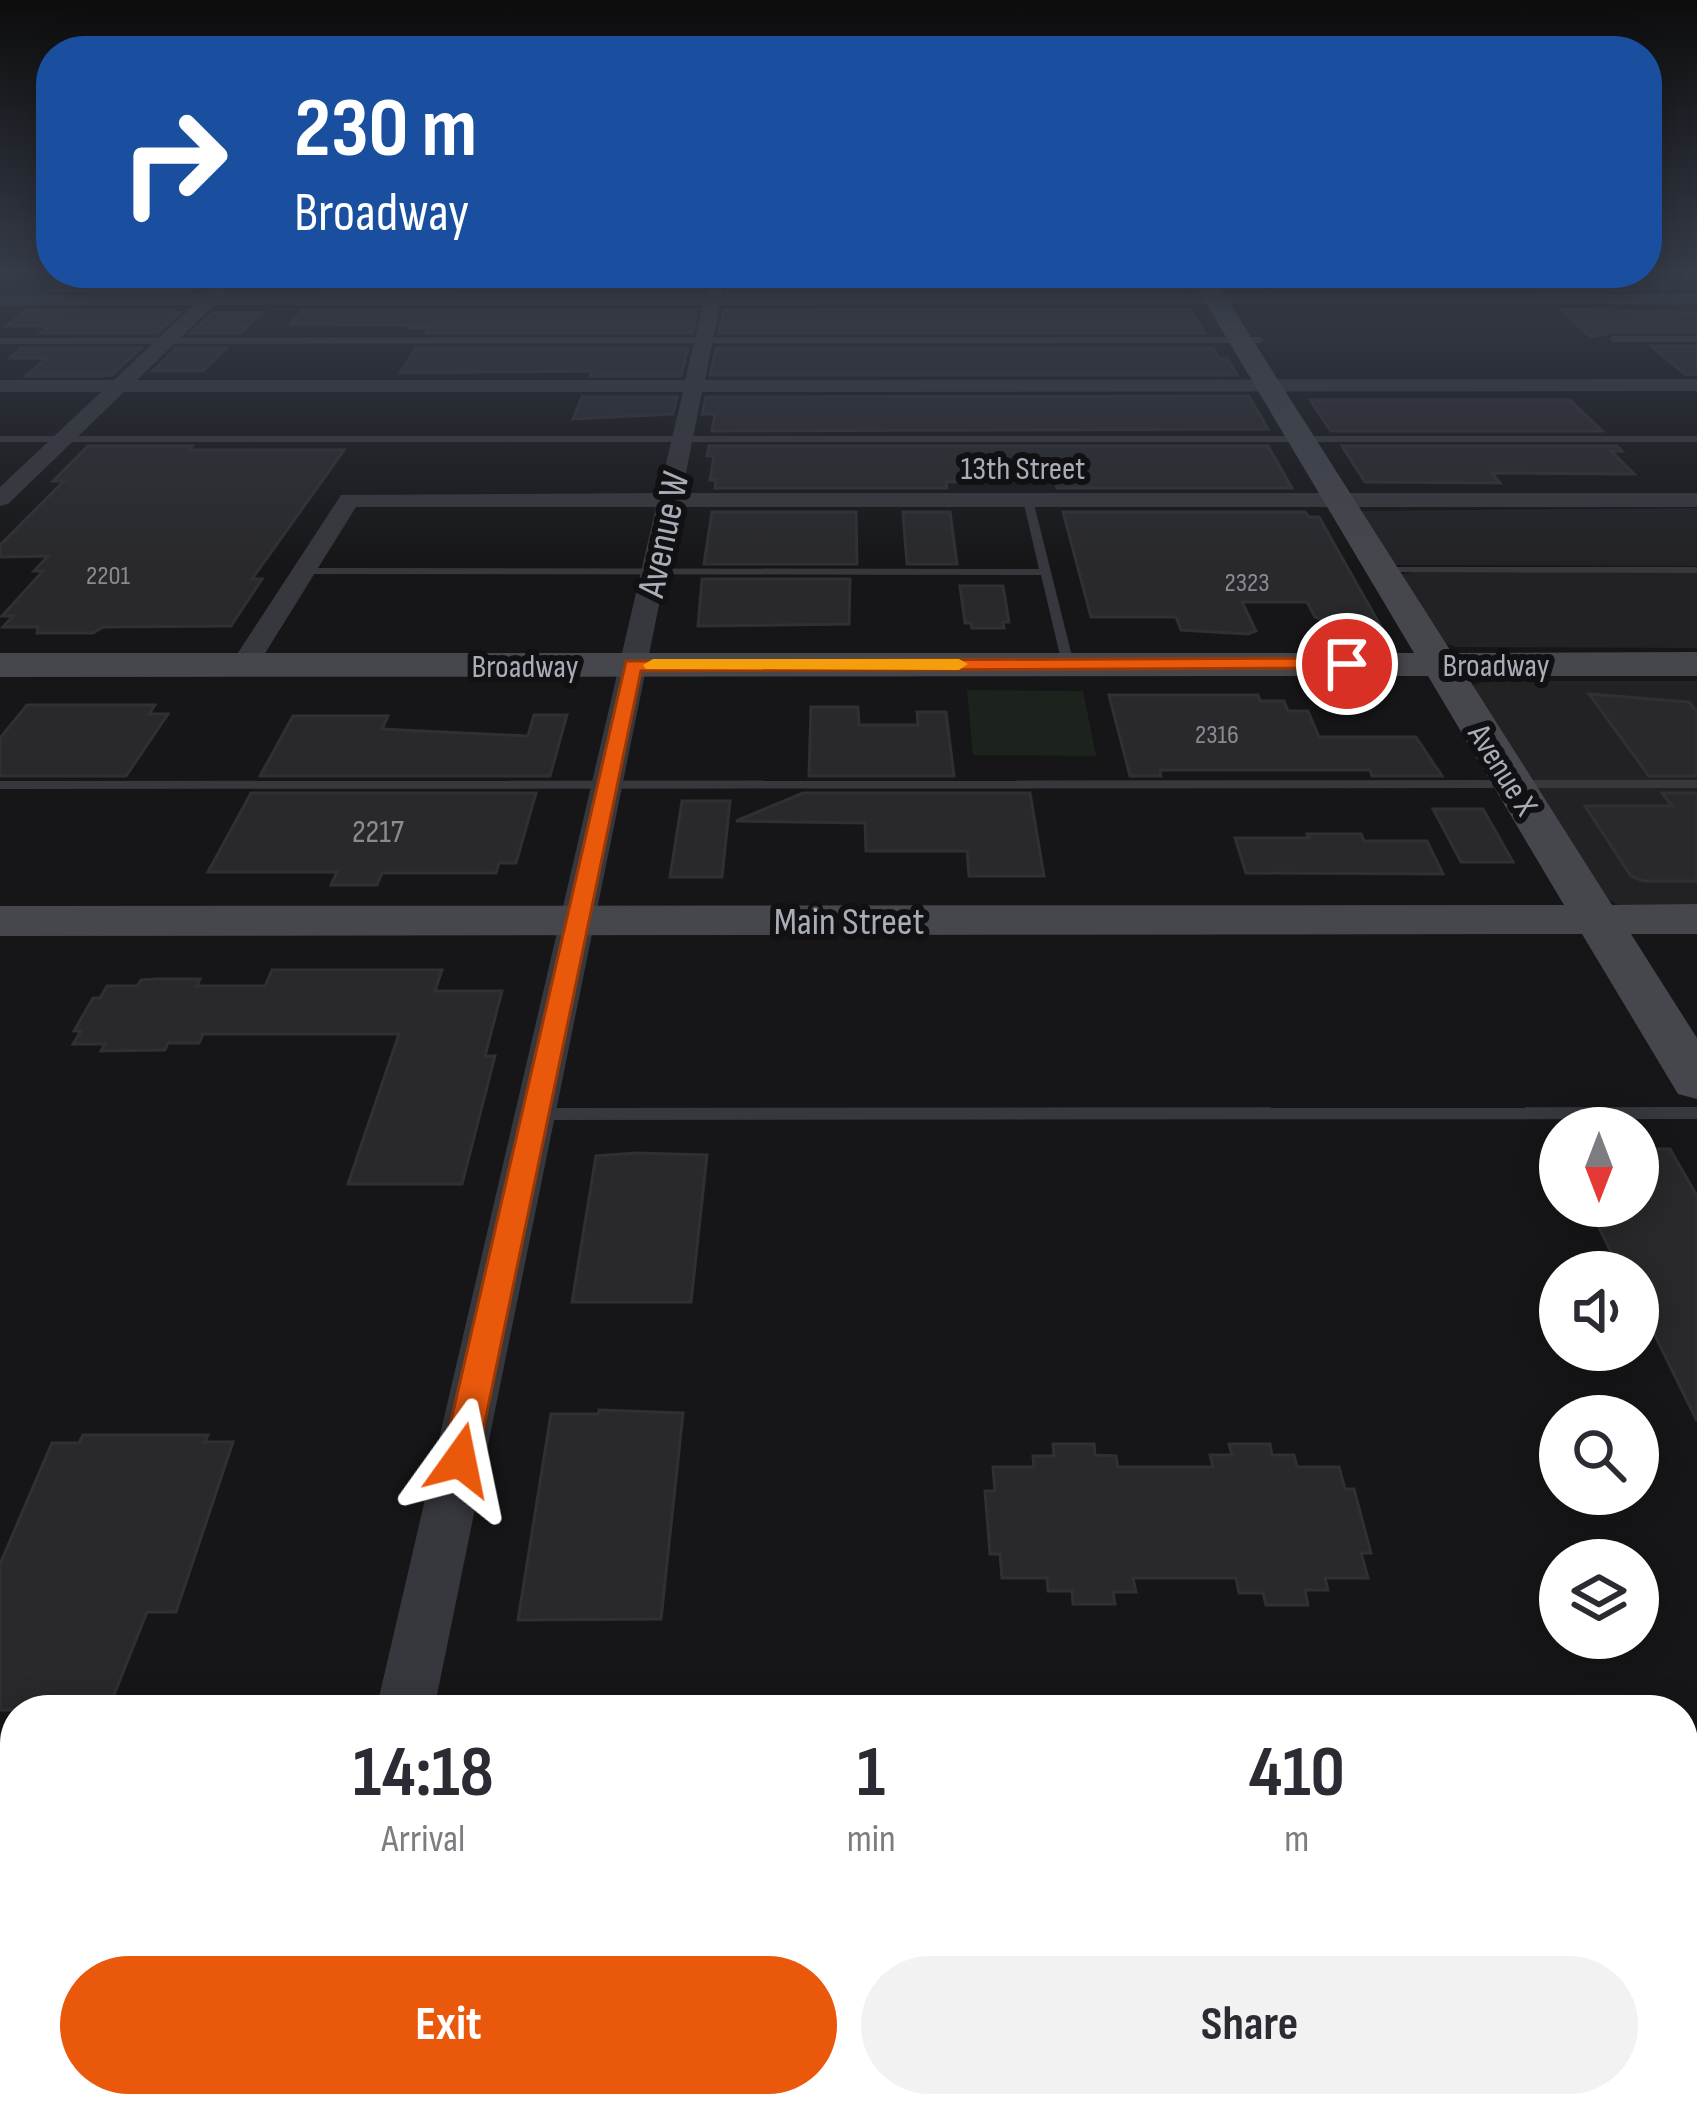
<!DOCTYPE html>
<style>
:root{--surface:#fff;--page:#f2f2f3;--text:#2b2b33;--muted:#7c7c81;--accent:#ea580c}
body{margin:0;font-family:"Sofia Sans Condensed",sans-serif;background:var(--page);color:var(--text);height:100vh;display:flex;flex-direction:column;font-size:45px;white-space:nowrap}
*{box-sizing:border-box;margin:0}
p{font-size:39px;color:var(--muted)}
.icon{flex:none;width:66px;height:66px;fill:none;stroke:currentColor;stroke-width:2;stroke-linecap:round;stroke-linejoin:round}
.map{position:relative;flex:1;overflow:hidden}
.side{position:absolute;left:0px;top:1695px;width:1698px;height:423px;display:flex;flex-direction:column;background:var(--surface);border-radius:48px 48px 0 0;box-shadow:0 6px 30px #0003}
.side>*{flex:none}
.top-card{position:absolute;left:36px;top:36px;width:1626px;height:252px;border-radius:48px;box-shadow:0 6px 30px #0003;background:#1a4fa0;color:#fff;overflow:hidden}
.needle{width:78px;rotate:180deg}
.controls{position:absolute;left:1539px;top:1107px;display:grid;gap:24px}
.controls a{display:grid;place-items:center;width:120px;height:120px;border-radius:50%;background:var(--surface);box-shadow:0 6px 30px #0003;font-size:60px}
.pin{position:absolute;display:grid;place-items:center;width:102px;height:102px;color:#fff;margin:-51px;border:6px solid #fff;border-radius:50%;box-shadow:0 3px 12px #0007}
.me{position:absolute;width:132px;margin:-66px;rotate:12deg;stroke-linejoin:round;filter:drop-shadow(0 0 9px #0008)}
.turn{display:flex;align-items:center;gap:42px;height:252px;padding:0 60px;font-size:54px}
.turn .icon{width:156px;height:156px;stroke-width:2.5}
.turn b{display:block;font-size:84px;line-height:102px}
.eta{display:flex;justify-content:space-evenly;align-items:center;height:204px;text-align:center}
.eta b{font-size:72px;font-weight:700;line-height:84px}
.primary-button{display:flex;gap:24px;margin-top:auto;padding:24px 60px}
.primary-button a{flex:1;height:138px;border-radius:72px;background:var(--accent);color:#fff;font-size:48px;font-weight:700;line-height:138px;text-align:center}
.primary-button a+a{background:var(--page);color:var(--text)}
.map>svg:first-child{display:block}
.built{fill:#222225}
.green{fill:#1c231d}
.building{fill:#29292c;stroke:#303034;stroke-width:3}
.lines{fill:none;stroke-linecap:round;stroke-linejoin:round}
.lane{fill:#37383d;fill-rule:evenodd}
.street{fill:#37383d;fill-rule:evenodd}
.secondary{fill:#45474d;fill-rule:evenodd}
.route{fill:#ea580c;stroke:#983908;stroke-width:3}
.slow{fill:#f59e0b}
.labels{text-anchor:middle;stroke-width:12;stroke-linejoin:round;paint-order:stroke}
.far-number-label{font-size:27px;fill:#888b94}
.far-street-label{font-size:33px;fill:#a8adb8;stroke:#111113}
.number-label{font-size:33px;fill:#888b94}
.street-label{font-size:39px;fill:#a8adb8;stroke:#111113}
</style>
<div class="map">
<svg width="1697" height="2116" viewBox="0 0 1697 2116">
<rect width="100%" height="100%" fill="#161618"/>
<g class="built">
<path d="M1697 508V566L1394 565 1361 511Z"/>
<path d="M1413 572H1697V648L1457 647 1444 643 1399 575Z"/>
<path d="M1487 681H1697V907L1618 905 1604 897 1472 685Z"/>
</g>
<path class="green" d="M967 690 1083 691 1096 756 973 755Z"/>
<g class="building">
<path d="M379 273H568L566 278 699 280 703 283 702 290H319L332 276Z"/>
<path d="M852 273H1169L1178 290H728L729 283 851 279Z"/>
<path d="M1522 273H1573L1582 280H1618L1631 290H1540Z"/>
<path d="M207 277 192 290H53L70 278Z"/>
<path d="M1190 309 1204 333H719L724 310Z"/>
<path d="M1561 309 1697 313V332H1613L1591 337Z"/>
<path d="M27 310H172L168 313H179L157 333H40L50 326H6Z"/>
<path d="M303 310H697L692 333H426L429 328H410L412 325 291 324Z"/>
<path d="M213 313H261L240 333H191Z"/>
<path d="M1651 346H1697V374L1686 375Z"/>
<path d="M21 348H141L112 375 99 376H26L47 358H10Z"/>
<path d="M176 348H226L203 371H153Z"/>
<path d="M416 348H688L681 376H590L592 371 400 373Z"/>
<path d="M716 348H1213L1219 358H1227L1237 375H710Z"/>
<path d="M1249 396 1268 429 712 431 715 414H702L706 397Z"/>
<path d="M582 397H677L673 414 573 419Z"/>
<path d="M1310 400H1570L1602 431H1331Z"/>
<path d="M88 446H192L189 450H344L252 579H262L231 626 103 627 93 633H37L38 627H3L13 616H2L43 571H34L48 556 0 557V545L64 481H53Z"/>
<path d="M709 446H1268L1292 488H1057L1055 481 946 482 947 488H715L716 480H710L714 456H707Z"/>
<path d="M1342 446H1617L1622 451H1611L1634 474 1492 473 1500 483 1365 482Z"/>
<path d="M712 512H856L857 564H704Z"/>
<path d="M903 512H950L957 564H907Z"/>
<path d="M1063 512H1305L1309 517H1319L1380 625H1337L1315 617 1307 602H1242L1256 631 1248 634 1181 630 1176 617H1091Z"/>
<path d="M702 579H850L849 624 698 626Z"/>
<path d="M960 586H1003L1009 622H1003L1004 628H972L971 623H965Z"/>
<path d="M1589 694 1689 702 1697 712V776H1649Z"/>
<path d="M1109 695H1258L1260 701H1284L1288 711H1308L1319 737H1416L1442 776H1372L1370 770H1160L1161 776H1130Z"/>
<path d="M27 705H155L149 714H168L126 776H0V738Z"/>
<path d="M811 707H858L859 725H918L917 712H946L954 776H809Z"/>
<path d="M534 715H567L550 776H260L293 716H388L382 729 528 736Z"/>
<path d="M251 793H536L516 863H499L496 873H382L377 885H331L337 872H208Z"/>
<path d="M803 793H1030L1044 876H969L967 851H866L865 823 736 821Z"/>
<path d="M1662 793H1697V881H1643L1631 876 1585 806H1672Z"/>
<path d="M682 801H730L722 877H670Z"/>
<path d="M1433 809H1483L1513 862H1461Z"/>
<path d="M1307 834H1361L1364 841H1427L1443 874 1246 873 1235 838H1309Z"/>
<path d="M272 970H442L435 991H502L485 1056H495L462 1184H348L399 1034H203L199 1043H168L165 1050 101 1051 105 1044H73L81 1031H74L93 998H100L107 986H137L141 980 158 979H200L197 986H265Z"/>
<path d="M1638 1149H1670L1697 1196V1421L1638 1301V1272H1621L1588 1206H1638Z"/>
<path d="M636 1153 707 1155 691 1302H572L596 1156Z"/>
<path d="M599 1410 683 1413 661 1619 518 1620 551 1414H598Z"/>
<path d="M83 1435H208L205 1442H233L176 1612H147L108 1710H0V1564L52 1443H79Z"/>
<path d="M1053 1444H1094L1095 1455 1116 1456 1118 1467H1213L1210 1455H1232L1229 1444H1270L1272 1455H1294L1297 1467H1339L1345 1489H1354L1371 1553H1361L1368 1578H1325L1328 1590H1305L1308 1605H1266L1263 1593H1239L1236 1578H1133L1136 1592H1113L1115 1604H1073L1072 1591H1048L1047 1578H1002L1000 1554H990L985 1491H995L993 1467H1034L1033 1456H1054Z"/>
</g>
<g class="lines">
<g class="lane">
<path d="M1648 271 1670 287V291H1664L1641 273Z"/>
<path d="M1697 336V342H1613L1609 339 1613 336Z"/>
<path d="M0 338 1260 337 1264 340 1260 343 0 344Z"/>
<rect x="0" y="436" width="1697" height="6"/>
<path d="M1028 497 1033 500 1074 664 1068 668 1062 664 1041 575 304 574 298 571 304 568 1039 569 1023 500Z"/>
<path d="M1378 567H1697V573L1382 572 1378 571Z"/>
<path d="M1697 780V788L0 789V781Z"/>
<path d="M1697 1107V1119L535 1120 526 1114 535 1108Z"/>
</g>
<g class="street">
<path d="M717 274 725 279 722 294H1697V304L720 305 705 380 1697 379V391L702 392 682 493H1697V507H679L434 1710H376L656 507H356L254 671H234L230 665 341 495 659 493 683 392H124L8 504 0 506V487L101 392H0V380H114L194 305H0V295H205L218 287 224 288 225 295 705 294 709 279ZM214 305H703L685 380H137Z"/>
<path d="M286 2103H354L352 2116H282Z"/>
</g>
<g class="secondary">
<path d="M1681 271H1697V281Z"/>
<path d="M1188 273H1210L1452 653 1697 652V676H1467L1612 905 1697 904V934H1631L1697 1038V1099L1678 1094 1582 934 0 936V906L1564 905 1428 676 0 677V653H1414Z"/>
</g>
</g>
<linearGradient id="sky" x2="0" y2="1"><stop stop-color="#0c0c0d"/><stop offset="0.48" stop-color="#363c48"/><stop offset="1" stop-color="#363c48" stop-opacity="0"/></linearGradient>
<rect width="1697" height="567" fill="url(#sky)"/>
<path class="route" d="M1347 658 1354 660V668L641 671 477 1460 472 1470 460 1475 447 1470 442 1460 626 661Z"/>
<path class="slow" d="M653 659H959L968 664 959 670 646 669 643 665Z"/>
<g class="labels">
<g class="far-number-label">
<text x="108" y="584">2201</text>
<text x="1247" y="591">2323</text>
<text x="1217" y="743">2316</text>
</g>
<g class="far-street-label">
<text x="1023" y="479">13th Street</text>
<text x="1496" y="676">Broadway</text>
<text x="525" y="677">Broadway</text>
<text transform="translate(1504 769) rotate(58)" y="12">Avenue X</text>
</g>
<g class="number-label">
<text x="378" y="842">2217</text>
</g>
<g class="street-label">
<text transform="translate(662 534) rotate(-78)" y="14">Avenue W</text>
<text x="849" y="934">Main Street</text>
</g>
</g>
</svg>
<div class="controls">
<a><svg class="needle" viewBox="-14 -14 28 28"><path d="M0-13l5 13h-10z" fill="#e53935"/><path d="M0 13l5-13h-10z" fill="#7c7c81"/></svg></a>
<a><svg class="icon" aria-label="sound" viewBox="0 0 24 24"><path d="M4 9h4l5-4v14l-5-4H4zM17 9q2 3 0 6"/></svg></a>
<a><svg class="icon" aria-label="search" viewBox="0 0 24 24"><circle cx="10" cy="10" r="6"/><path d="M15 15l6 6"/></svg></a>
<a><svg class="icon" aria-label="layers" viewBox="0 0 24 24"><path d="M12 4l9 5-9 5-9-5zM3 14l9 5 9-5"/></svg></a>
</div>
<div class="pin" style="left:1347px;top:664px;background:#d93025"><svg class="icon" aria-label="arrive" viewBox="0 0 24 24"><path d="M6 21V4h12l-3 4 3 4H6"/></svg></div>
<svg class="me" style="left:460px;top:1460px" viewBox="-20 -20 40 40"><path d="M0-17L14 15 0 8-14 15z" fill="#ea580c" stroke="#fff" stroke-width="4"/></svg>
<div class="top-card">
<div class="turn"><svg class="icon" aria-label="right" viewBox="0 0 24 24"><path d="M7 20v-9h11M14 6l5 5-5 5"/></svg><div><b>230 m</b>Broadway</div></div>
</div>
<section class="side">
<div class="eta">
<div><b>14:18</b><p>Arrival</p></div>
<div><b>1</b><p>min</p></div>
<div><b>410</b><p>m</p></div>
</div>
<div class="primary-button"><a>Exit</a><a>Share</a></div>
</section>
</div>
